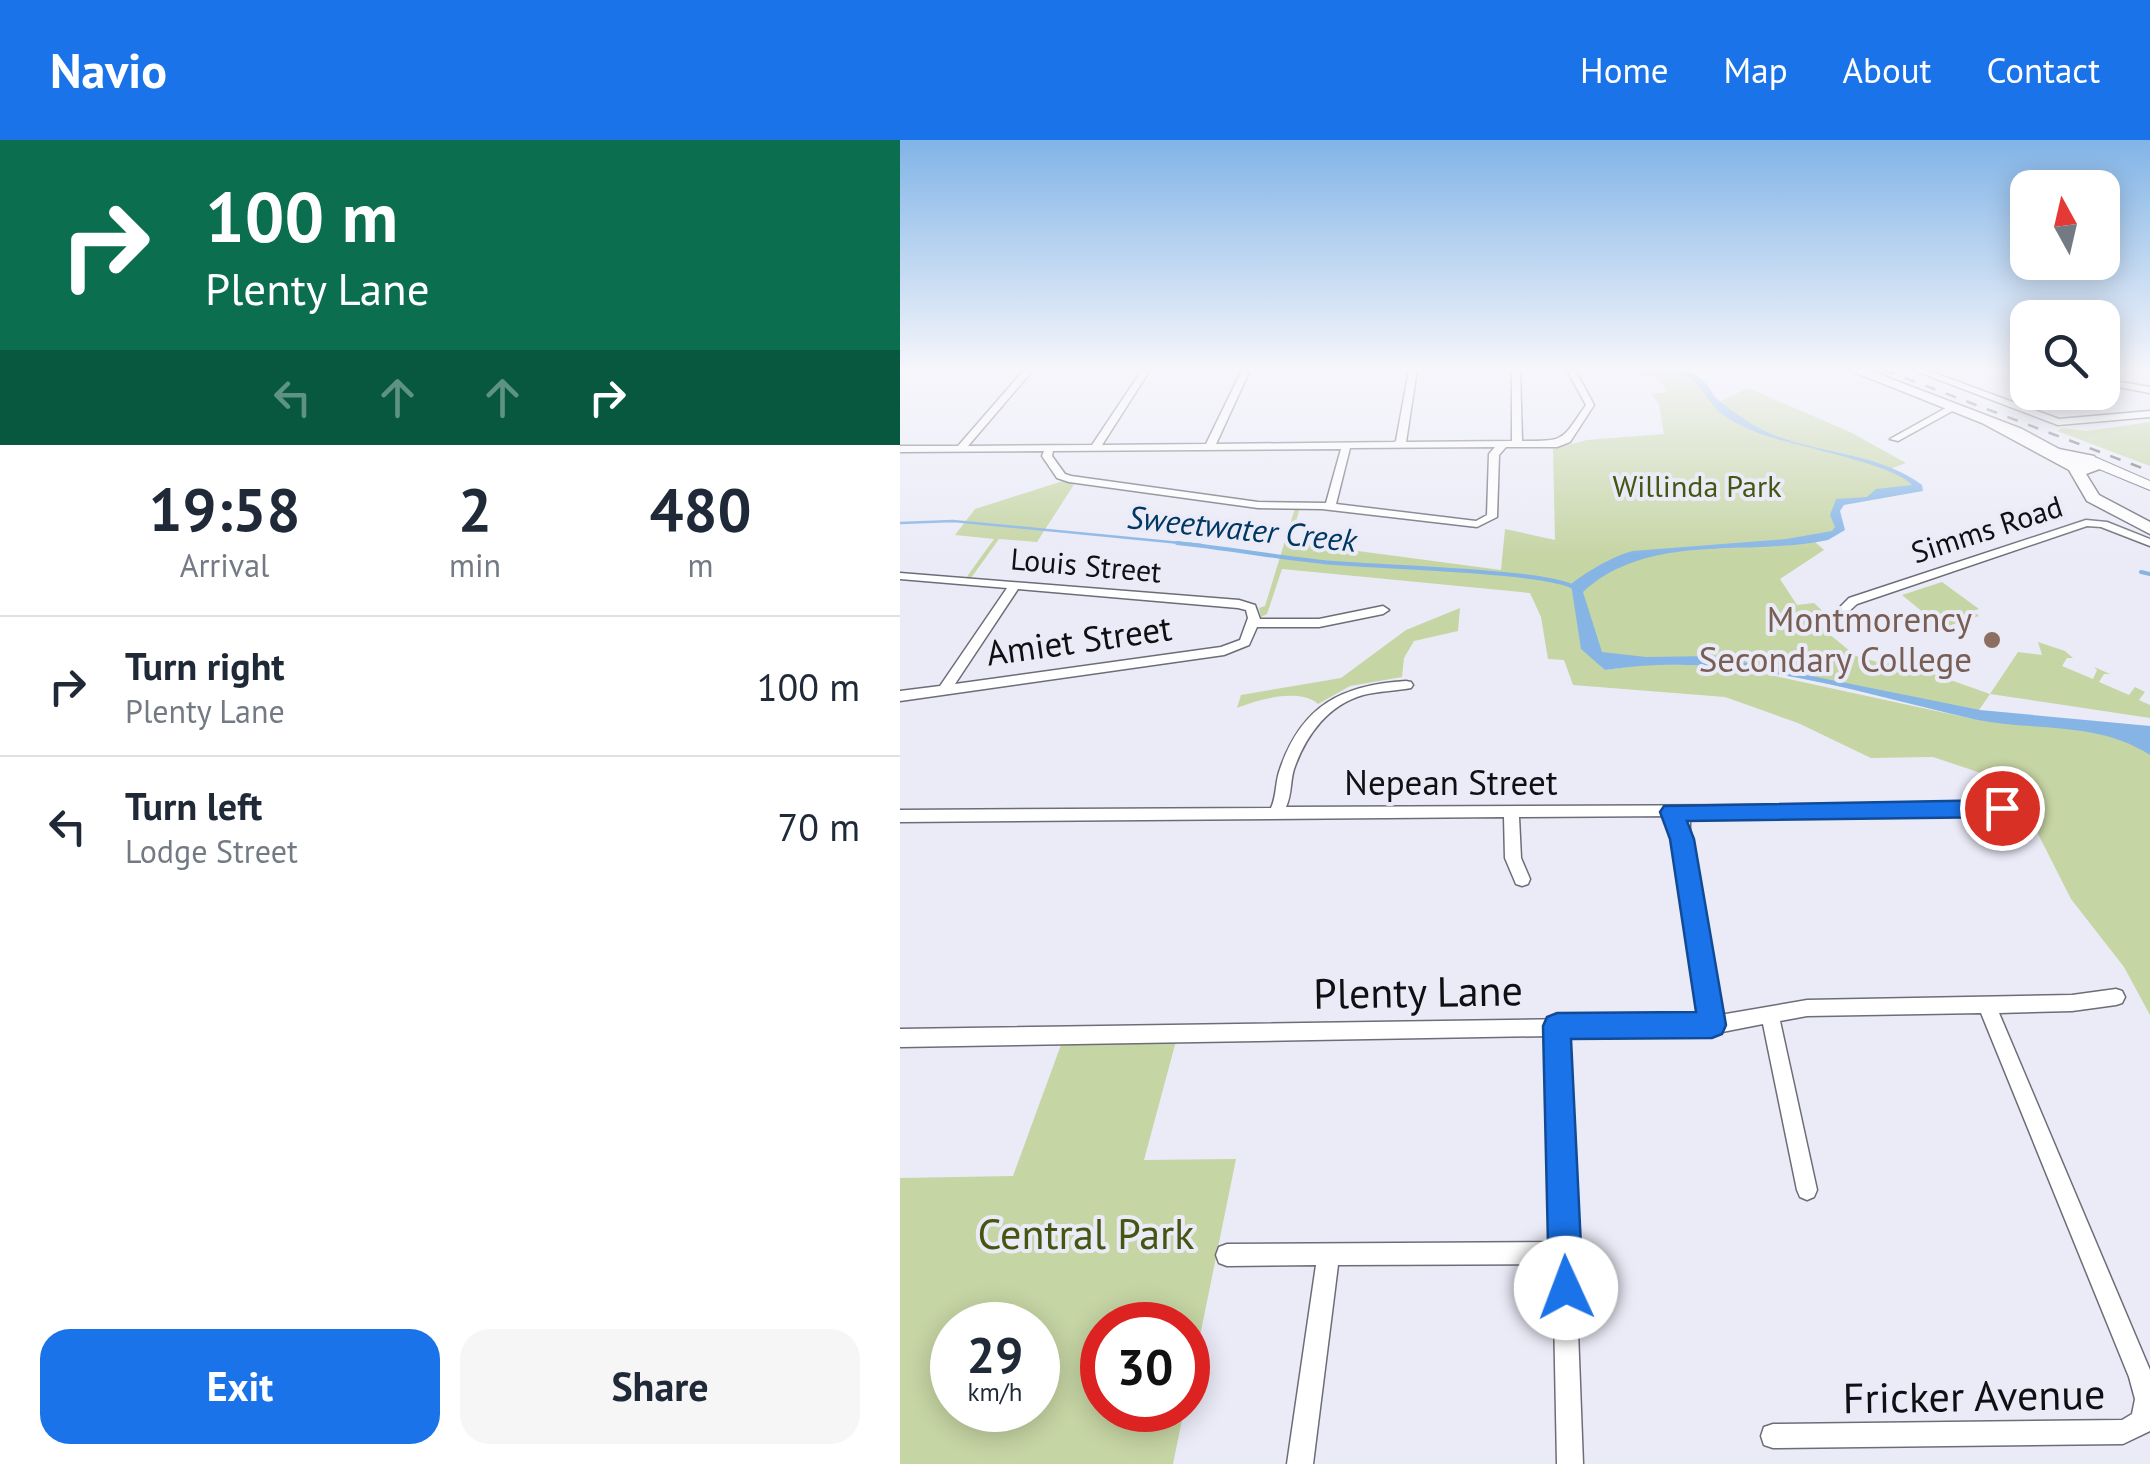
<!DOCTYPE html>
<style>
:root{--surface:#fff;--page:#f6f6f7;--text:#1f2937;--muted:#747a83;--line:#e0e1e3;--accent:#1a73e8}
body{margin:0;font-family:"PT Sans",sans-serif;background:var(--page);color:var(--text);height:100vh;display:flex;flex-direction:column;font-size:38px;white-space:nowrap}
*{box-sizing:border-box;margin:0}
p{font-size:32px;color:var(--muted)}
.icon{flex:none;width:55px;height:55px;fill:none;stroke:currentColor;stroke-width:2;stroke-linecap:round;stroke-linejoin:round}
.map{position:relative;flex:1;overflow:hidden}
.details{display:flex;flex-direction:column;background:var(--surface);width:900px}
.details>*{flex:none}
.hud{background:#0b6e4f;color:#fff;overflow:hidden}
.needle{width:65px;rotate:352deg}
.buttons{position:absolute;left:1110px;top:30px;display:grid;gap:20px}
.buttons a{display:grid;place-items:center;width:110px;height:110px;border-radius:20px;background:var(--surface);box-shadow:0 5px 25px #0003;font-size:50px}
.speed{position:absolute;left:30px;top:1162px;display:flex;gap:20px;font-size:50px;font-weight:700;text-align:center}
.speed>*{display:grid;place-content:center;width:130px;height:130px;border-radius:50%;background:var(--surface);box-shadow:0 5px 25px #0003;line-height:1}
.speed small{font-size:25px;font-weight:400}
.speed .limit{border:15px solid #d22;background:#fff;color:#111}
.pin{position:absolute;display:grid;place-items:center;width:85px;height:85px;color:#fff;margin:-42px;border:5px solid #fff;border-radius:50%;box-shadow:0 2px 10px #0007}
.me{position:absolute;width:110px;margin:-55px;rotate:358deg;stroke-linejoin:round;filter:drop-shadow(0 0 8px #0008)}
.turn{display:flex;align-items:center;gap:35px;height:210px;padding:0 40px;font-size:45px}
.turn .icon{width:130px;height:130px;stroke-width:2.5}
.turn b{display:block;font-size:70px;line-height:85px}
.lanes{display:flex;align-items:center;height:95px;padding:0 40px;background:#0003;justify-content:center;gap:50px;direction:ltr}
.lanes .off{opacity:.35}
.eta{display:flex;justify-content:space-evenly;align-items:center;height:170px;text-align:center}
.eta b{font-size:60px;font-weight:600;line-height:70px}
.primary-button{display:flex;gap:20px;margin-top:auto;padding:20px 40px}
.primary-button a{flex:1;height:115px;border-radius:30px;background:var(--accent);color:#fff;font-size:40px;font-weight:600;line-height:115px;text-align:center}
.primary-button a+a{background:var(--page);color:var(--text)}
ul{padding:0;list-style:none}
li{display:flex;align-items:center;gap:30px;height:140px;padding:0 40px;border-top:2px solid var(--line)}
li div{flex:1}
li b{display:block;font-size:38px}
li em{font-style:normal}
header{display:flex;align-items:center;gap:60px;box-sizing:border-box;height:140px;padding:0 50px;background:var(--accent);color:#fff}
header strong{font-size:48px}
nav{display:flex;gap:55px;margin-inline-start:auto;font-size:35px}
main{display:flex;flex:1;min-height:0}
.map>svg:first-child{display:block}
.green{fill:#c6d5a4;fill-rule:evenodd}
.water{fill:#86b5e5}
.lines{fill:none;stroke-linecap:round;stroke-linejoin:round}
.stream-far1{stroke:#86b5e5;stroke-width:2.5}
.stream{stroke:#86b5e5;stroke-width:4}
.street-casing{stroke:#6c6d77;stroke-width:3}
.secondary-casing{stroke:#6c6d77;stroke-width:2}
.primary-casing{stroke:#6c6d77;stroke-width:3}
.street{fill:#fff;fill-rule:evenodd}
.secondary{fill:#fff;fill-rule:evenodd}
.primary{fill:#fff;fill-rule:evenodd}
.rail{stroke:#67686f;stroke-width:2.5;stroke-dasharray:11 11;stroke-linecap:butt}
.route{fill:#1a73e8;stroke:#114b97;stroke-width:2.5}
.education-dot{fill:#8d6e63;stroke:#eaebf7;stroke-width:4}
.labels{text-anchor:middle;stroke-width:8;stroke-linejoin:round;paint-order:stroke}
.far-park-label{font-size:30px;fill:#465511;stroke:#eaebf7}
.far-street-label{font-size:30px;fill:#101014;stroke:#eaebf7}
.far-water-label{font-size:32px;font-style:italic;fill:#003762;stroke:#eaebf7}
.education-label{font-size:35px;fill:#785e54;stroke:#eaebf7;text-anchor:end}
.street-label{font-size:35px;fill:#101014;stroke:#eaebf7}
.near-street-label{font-size:42px;fill:#101014;stroke:#eaebf7}
.near-park-label{font-size:42px;fill:#465511;stroke:#eaebf7}
</style>
<header>
<strong>Navio</strong>
<nav><a>Home</a><a>Map</a><a>About</a><a>Contact</a></nav>
</header>
<main>
<section class="details">
<div class="hud">
<div class="turn"><svg class="icon" aria-label="right" viewBox="0 0 24 24"><path d="M7 20v-9h11M14 6l5 5-5 5"/></svg><div><b>100 m</b>Plenty Lane</div></div>
<div class="lanes"><svg class="icon off" aria-label="left" viewBox="0 0 24 24"><path d="M17 20v-9H6M10 6l-5 5 5 5"/></svg><svg class="icon off" aria-label="ahead" viewBox="0 0 24 24"><path d="M12 20V5M6 11l6-6 6 6"/></svg><svg class="icon off" aria-label="ahead" viewBox="0 0 24 24"><path d="M12 20V5M6 11l6-6 6 6"/></svg><svg class="icon" aria-label="right" viewBox="0 0 24 24"><path d="M7 20v-9h11M14 6l5 5-5 5"/></svg></div>
</div>
<div class="eta">
<div><b>19:58</b><p>Arrival</p></div>
<div><b>2</b><p>min</p></div>
<div><b>480</b><p>m</p></div>
</div>
<ul>
<li><svg class="icon" aria-label="right" viewBox="0 0 24 24"><path d="M7 20v-9h11M14 6l5 5-5 5"/></svg><div><b>Turn right</b><p>Plenty Lane</p></div><em>100 m</em></li>
<li><svg class="icon" aria-label="left" viewBox="0 0 24 24"><path d="M17 20v-9H6M10 6l-5 5 5 5"/></svg><div><b>Turn left</b><p>Lodge Street</p></div><em>70 m</em></li>
</ul>
<div class="primary-button"><a>Exit</a><a>Share</a></div>
</section>
<div class="map">
<svg width="1250" height="1324" viewBox="0 0 1250 1324">
<rect width="100%" height="100%" fill="#eaebf7"/>
<g class="green">
<path d="M725 230C768 230 789 225 813 265L848 248 950 292 1006 323 990 329 1009 339 1017 349 939 365 940 389 913 400 924 410 880 439 897 465 914 463 929 477 912 480 956 516 981 523 1005 524 1090 554 1118 512 1142 515 1138 502 1165 511 1173 518H1167L1162 526 1193 539 1197 530 1194 527 1210 534H1204L1199 542 1229 555 1235 547 1245 552 1239 560 1250 565V578L1090 554 1077 573 1195 587 1250 604V875L1224 827 1171 759 1131 680H1121L1111 659H1091L1078 632 1033 617 971 618 898 583 825 557 673 545 664 520 648 519 641 477 630 453 382 429 367 474 361 477 359 468 365 466 395 368H400L390 402 601 430 605 389 655 400 653 309 687 300 764 294 759 265 751 254 768 252 757 238ZM695 520 825 522 1076 575 1073 579 829 526 748 524 705 530Z"/>
<path d="M1250 282V326L1157 291 1162 288 1187 291Z"/>
<path d="M163 341 175 343 137 402 99 399 71 438H66L94 399 55 395 75 369Z"/>
<path d="M1042 442 1079 469 1073 471 1079 476 1031 492 1023 482 1030 478 1002 455Z"/>
<path d="M560 468 558 491 514 501 504 518 502 537 450 546 418 564C400 548 359 559 337 568L341 555 441 538 506 490Z"/>
<path d="M276 901 244 1020 336 1019 288 1255V1185H202V1270H284L273 1324H0V1038L113 1036 162 902ZM52 1185H138V1270H52Z"/>
</g>
<path class="water" d="M772 230C796 230 804 239 815 257 819 262 847 281 853 285 905 315 974 309 1022 345L1023 351 944 365 940 371 945 390 928 400C847 417 749 391 683 452L702 512 746 517 813 516 1080 570 1250 586V615C1196 580 1133 592 1073 579 952 551 830 510 705 530L681 509 671 444C688 431 713 416 733 411L886 399 932 391 935 387 930 375 936 359 967 357 976 349 1012 345C992 323 892 306 858 293 844 287 821 277 812 264 797 244 798 240 772 230Z"/>
<g class="lines">
<path class="stream-far1" d="M0 383 53 381 301 405"/>
<g class="stream">
<path d="M277 403C326 408 374 417 423 422 467 427 650 430 675 448"/>
<path d="M1241 432 1250 434"/>
</g>
<g class="street-casing">
<g id="street">
<path d="M124 230H133L68 306 192 305 242 230H250L202 305 306 304 342 230H350L316 304 494 302 496 301 509 230H517L506 302 612 301V230H620L622 301C666 301 661 301 686 265L667 230H675L694 265 670 302 657 307H606L599 315 597 377 577 387 422 369 358 368 169 342 157 338 142 316 144 311 0 312V306H58ZM595 307 589 314 587 375 576 381 436 364 450 308ZM441 309 426 363 358 362 171 336 165 334 152 316 153 311Z"/>
<path d="M1013 230H1026L1159 279 1250 271V277L1158 285Z"/>
<path d="M1202 239 1250 247V253L1202 244Z"/>
<path d="M1053 264 1056 265V269L998 301 990 299Z"/>
<path d="M1186 380 1207 382 1250 399V406L1201 387 1187 386 957 464 946 474H938L936 471 949 458Z"/>
<path d="M0 433 339 460 355 465 360 479H419L483 466 489 470 483 474 419 487H357L349 505 324 515 0 561V551L40 546 107 448 0 439ZM118 449 338 468 346 470 348 478 340 500 321 507 55 544Z"/>
<path d="M506 541 511 542 513 545 511 548C495 551 479 551 463 555 428 565 406 595 394 629 390 642 392 654 386 667L1107 664 1110 668 1107 672 1102 674 790 676V699L820 875 907 860 1172 855 1216 849 1222 851 1225 857 1222 863 1216 865 1172 871 1099 873 1250 1230V1291L1223 1304 873 1308 864 1305 861 1296 864 1287 873 1284 1222 1280 1232 1274 1235 1259 1229 1237 1081 873 907 876 880 881 917 1050 914 1057 907 1060 900 1057 897 1050 863 884 812 894 667 896 683 1324H657L653 1124 438 1125 413 1324H387L416 1125 327 1126 319 1123 316 1115 319 1107 327 1104 653 1102 648 896 0 907V889L802 877 774 699V676L619 677 621 718 630 739 628 744 622 746 616 744 605 718 604 677 0 682V670L371 668C377 655 375 642 380 629 402 565 442 545 506 541Z"/>
</g>
</g>
<g class="secondary-casing">
<path id="secondary" d="M1187 318H1197L1250 341V350L1187 324Z"/>
</g>
<g class="primary-casing">
<path id="primary" d="M949 230H968L1122 289 1159 309 1194 316 1205 327 1186 334 1199 355 1250 382V394L1187 361 1169 330 1082 283Z"/>
</g>
<use href="#street" class="street"/>
<use href="#secondary" class="secondary"/>
<use href="#primary" class="primary"/>
<path class="rail" d="M984 230 1250 331"/>
</g>
<linearGradient id="sky" x2="0" y2="1"><stop stop-color="#81b4e7"/><stop offset="0.55" stop-color="#f6f6fb"/><stop offset="1" stop-color="#f6f6fb" stop-opacity="0"/></linearGradient>
<rect width="1250" height="416" fill="url(#sky)"/>
<path class="route" d="M1102 660 1113 668 1102 677 787 681 794 699 826 885 822 894 812 898 671 899 683 1148 678 1160 666 1165 654 1160 649 1148 643 886 647 877 657 873 796 872 770 699 760 672 764 666Z"/>
<circle class="education-dot" cx="1092" cy="500" r="10"/>
<g class="labels">
<g class="far-park-label">
<text x="797" y="357">Willinda Park</text>
</g>
<g class="far-street-label">
<text transform="translate(1087 390) rotate(-18)" y="10">Simms Road</text>
<text transform="translate(186 426) rotate(5)" y="10">Louis Street</text>
</g>
<g class="far-water-label">
<text transform="translate(342 389) rotate(6)" y="11">Sweetwater Creek</text>
</g>
<g class="education-label">
<text x="1072" y="492">Montmorency<tspan x="1072" dy="40">Secondary College</tspan></text>
</g>
<g class="street-label">
<text transform="translate(179 501) rotate(-8)" y="12">Amiet Street</text>
<text x="551" y="655">Nepean Street</text>
</g>
<g class="near-street-label">
<text transform="translate(518 852) rotate(-1)" y="15">Plenty Lane</text>
<text transform="translate(1074 1256) rotate(-1)" y="15">Fricker Avenue</text>
</g>
<g class="near-park-label">
<text x="186" y="1109">Central Park</text>
</g>
</g>
</svg>
<div class="buttons">
<a><svg class="needle" viewBox="-14 -14 28 28"><path d="M0-13l5 13h-10z" fill="#e53935"/><path d="M0 13l5-13h-10z" fill="#747a83"/></svg></a>
<a><svg class="icon" aria-label="search" viewBox="0 0 24 24"><circle cx="10" cy="10" r="6"/><path d="M15 15l6 6"/></svg></a>
</div>
<div class="speed"><div>29<small>km/h</small></div><div class="limit">30</div></div>
<div class="pin" style="left:1102px;top:668px;background:#d93025"><svg class="icon" aria-label="arrive" viewBox="0 0 24 24"><path d="M6 21V4h12l-3 4 3 4H6"/></svg></div>
<svg class="me" style="left:666px;top:1148px" viewBox="-20 -20 40 40"><circle r="19" fill="#fff"/><path d="M0-13L10 11 0 6-10 11z" fill="#1a73e8"/></svg>
</div>
</main>
